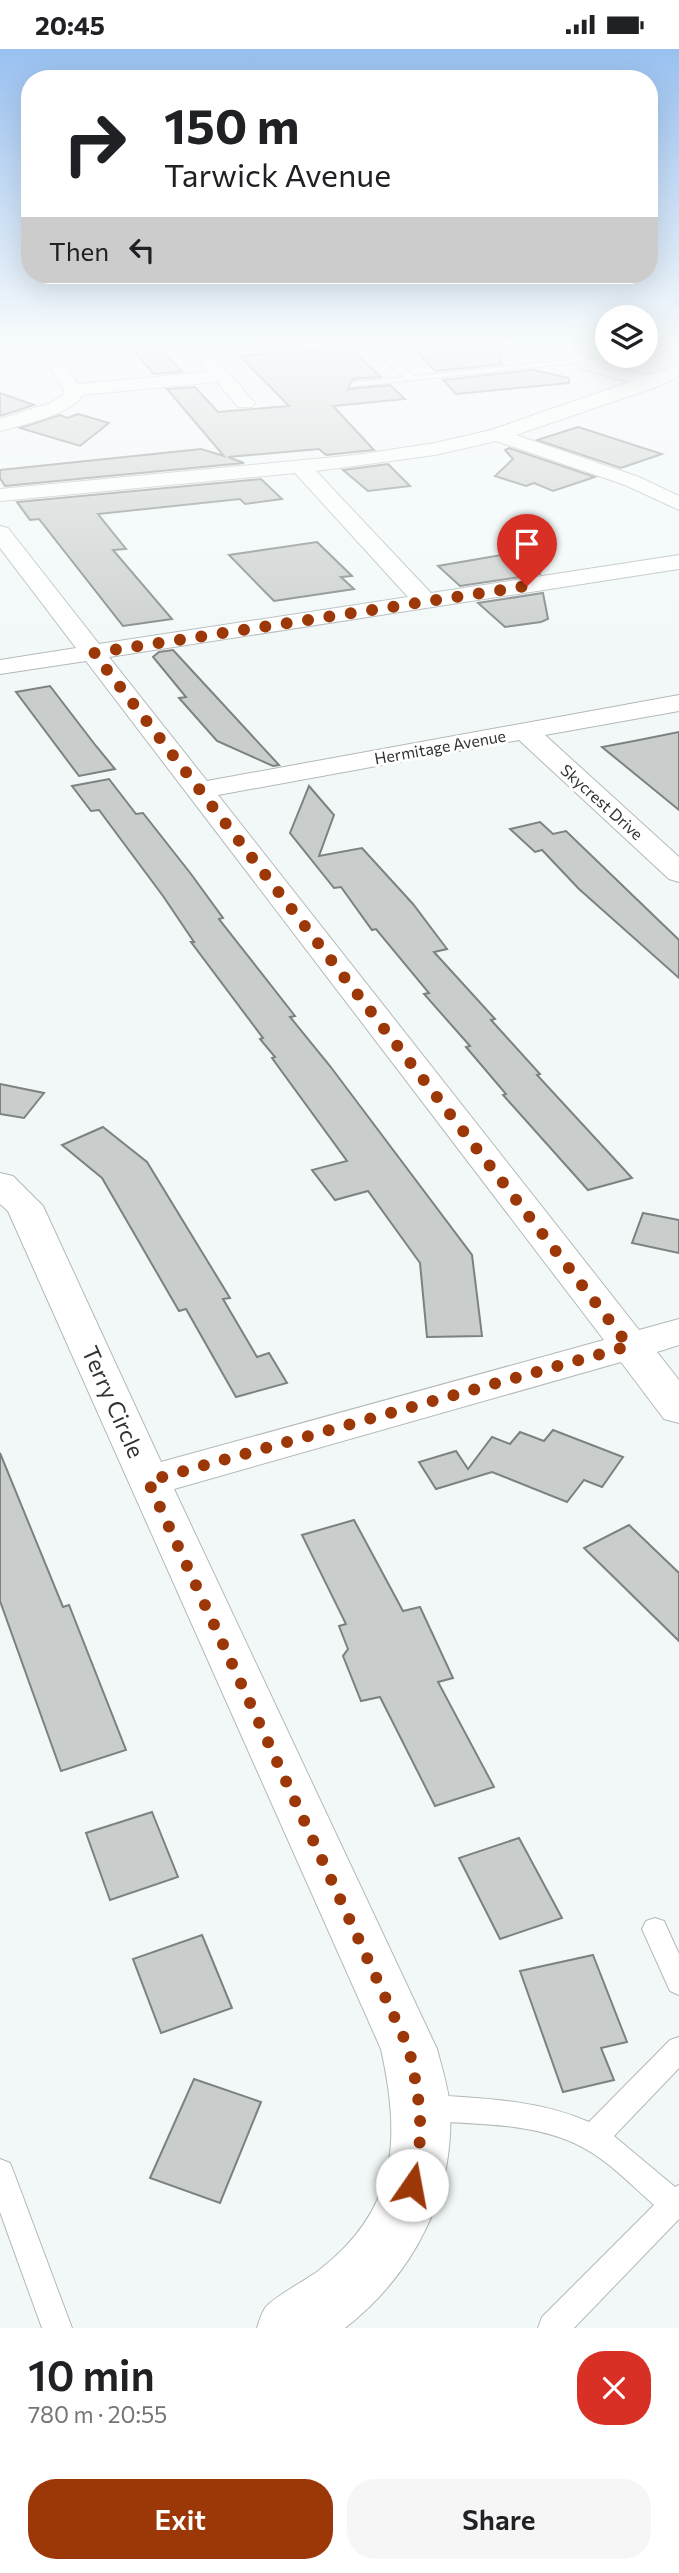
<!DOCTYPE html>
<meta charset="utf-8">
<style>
:root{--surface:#fff;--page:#f6f6f6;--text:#202124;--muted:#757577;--accent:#9c3708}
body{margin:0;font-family:Commissioner,sans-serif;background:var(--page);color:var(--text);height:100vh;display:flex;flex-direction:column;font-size:26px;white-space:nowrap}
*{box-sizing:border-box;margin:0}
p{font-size:23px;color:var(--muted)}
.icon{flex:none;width:38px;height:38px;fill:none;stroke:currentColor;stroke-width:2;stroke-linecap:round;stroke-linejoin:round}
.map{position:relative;height:2279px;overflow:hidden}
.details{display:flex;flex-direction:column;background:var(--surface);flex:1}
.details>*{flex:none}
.hud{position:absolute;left:21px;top:21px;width:637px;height:214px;border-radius:28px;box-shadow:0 7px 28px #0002;background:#fff;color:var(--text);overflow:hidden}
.tools{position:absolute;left:595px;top:256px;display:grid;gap:14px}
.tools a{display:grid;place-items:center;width:63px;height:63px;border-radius:50%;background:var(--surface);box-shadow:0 7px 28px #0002;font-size:35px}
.pin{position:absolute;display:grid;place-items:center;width:60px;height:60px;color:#fff;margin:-72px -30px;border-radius:50% 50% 50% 0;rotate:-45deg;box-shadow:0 0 7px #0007}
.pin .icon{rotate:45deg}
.me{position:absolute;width:77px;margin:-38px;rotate:12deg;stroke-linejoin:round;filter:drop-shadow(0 0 5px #0008)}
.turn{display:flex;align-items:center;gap:24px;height:147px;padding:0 28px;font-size:32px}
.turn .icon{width:91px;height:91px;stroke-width:2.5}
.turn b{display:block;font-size:49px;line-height:60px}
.then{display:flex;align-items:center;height:66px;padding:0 28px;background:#0003;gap:14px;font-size:26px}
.round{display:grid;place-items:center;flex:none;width:74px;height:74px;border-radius:28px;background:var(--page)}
.headline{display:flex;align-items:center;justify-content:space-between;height:119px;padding:0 28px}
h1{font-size:42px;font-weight:600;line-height:52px}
.button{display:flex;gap:14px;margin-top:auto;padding:14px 28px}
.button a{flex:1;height:80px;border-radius:28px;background:var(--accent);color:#fff;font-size:28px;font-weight:600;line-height:80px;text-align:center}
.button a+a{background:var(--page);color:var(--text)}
.status{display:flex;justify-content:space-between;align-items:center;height:49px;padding:0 35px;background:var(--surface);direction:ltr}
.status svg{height:19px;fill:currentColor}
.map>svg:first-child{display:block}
.building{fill:#c9cecc;stroke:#7d8280;stroke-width:2}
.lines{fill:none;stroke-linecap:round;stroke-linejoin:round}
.service-casing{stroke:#b3b8b8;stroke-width:2}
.minor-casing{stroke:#b3b8b8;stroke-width:2}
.service{fill:#fff;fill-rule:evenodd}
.minor{fill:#fff;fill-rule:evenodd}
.route{stroke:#9c3708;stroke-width:12;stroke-dasharray:0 21.6}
.labels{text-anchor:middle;stroke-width:6;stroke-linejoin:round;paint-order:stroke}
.far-street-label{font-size:16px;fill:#313333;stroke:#fff}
.near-street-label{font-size:23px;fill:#313333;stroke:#fff}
</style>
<div class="status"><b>20:45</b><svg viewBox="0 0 49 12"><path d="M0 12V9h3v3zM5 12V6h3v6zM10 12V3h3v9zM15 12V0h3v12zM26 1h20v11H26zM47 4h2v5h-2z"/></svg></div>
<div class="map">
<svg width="679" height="2279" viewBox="0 0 679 2279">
<rect width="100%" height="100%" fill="#f2f8f8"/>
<g class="building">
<path d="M131 299H160L182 323 154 325Z"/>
<path d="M349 299 381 328 353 330 348 340 390 336 405 350 333 357 374 401 326 406 319 400 228 408 244 414 5 437 0 429V421L163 404 201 400 224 407 167 340 195 338 218 363 289 357 240 307Z"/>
<path d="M414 299H501L500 314 504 315 435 322Z"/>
<path d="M533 321 569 329V334L456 345 443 331Z"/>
<path d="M0 344 34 356 0 367Z"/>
<path d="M78 365 109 374 80 397 20 379 60 366 67 369Z"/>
<path d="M578 378 662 405 621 419 537 391Z"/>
<path d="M509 399 595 428 553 442 534 434 526 437 495 427 513 410 505 401Z"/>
<path d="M388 415 410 437 368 442 343 421Z"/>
<path d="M261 430 282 450 245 455 240 450 98 465 126 500 113 501 172 570 123 577 39 470 30 471 17 453Z"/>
<path d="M317 493 352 527 341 528 354 540 274 552 229 506Z"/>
<path d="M536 500 540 525 460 537 438 517Z"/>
<path d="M543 544 548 570 541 573 505 578 478 554Z"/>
<path d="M173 601 279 716 273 717 217 692 179 649 186 648 153 608 159 603Z"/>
<path d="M50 637 96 697 115 720 79 727 16 643Z"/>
<path d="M679 683V761L602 698 634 692Z"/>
<path d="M109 730 136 765 143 764 191 825 223 869 219 870 295 967 290 968 330 1017 472 1206 482 1287 427 1288 420 1214 368 1142 335 1151 312 1121 347 1112 272 1009 275 1008 260 990 263 989 191 893H194L163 847 99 761 91 762 72 737Z"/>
<path d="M309 737 334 766 319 807 362 799 413 855 447 900 434 903 495 970 491 971 540 1025 537 1026 632 1129 588 1141 503 1046 506 1045 466 998 470 997 424 945 429 944 376 880 372 881 341 838 334 839 290 784Z"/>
<path d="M540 773 553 785 566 782 679 891V929L579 840 542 801 535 803 510 780Z"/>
<path d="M0 1035 44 1044 24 1069 0 1065Z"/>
<path d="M103 1078 147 1113 230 1249 223 1250 257 1308 269 1304 287 1334 236 1348 186 1260 179 1262 102 1129 62 1096Z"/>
<path d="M643 1164 679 1171V1204L632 1194Z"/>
<path d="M553 1381 623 1408 602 1438 584 1431 567 1453 492 1423 436 1440 419 1413 456 1402 468 1420 492 1388 510 1395 520 1383 544 1392Z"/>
<path d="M0 1404 63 1558 69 1556 126 1701 61 1722 0 1552Z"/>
<path d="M354 1471 403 1562 420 1558 453 1629 438 1633 494 1738 435 1757 380 1648 361 1652 343 1607 348 1600 339 1577 346 1575 302 1486Z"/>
<path d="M629 1476 679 1524V1592L584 1499Z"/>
<path d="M152 1763 178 1828 110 1851 86 1784Z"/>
<path d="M519 1789 562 1869 500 1890 459 1809Z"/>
<path d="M202 1886 232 1959 161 1984 133 1910Z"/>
<path d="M593 1906 627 1993 601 1999 614 2031 563 2043 520 1922Z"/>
<path d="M194 2030 261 2053 220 2154 150 2129Z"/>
</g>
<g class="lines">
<g class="service-casing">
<g id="service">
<path d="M369 299H378L414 327 580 310 584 313 350 338 353 333 404 328Z"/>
<path d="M526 299H535L546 308 539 310Z"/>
<path d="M582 299H591L598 305 591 307Z"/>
<path d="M655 1869 664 1872 679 1905V1946L670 1942 642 1880 646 1872Z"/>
<path d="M679 1988V2019L614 2087 675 2138 679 2136V2170L574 2279H538L542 2268 654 2156C631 2136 609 2112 582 2098 537 2074 477 2075 428 2072L418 2068 414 2059 418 2050 428 2046C482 2049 539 2051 589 2073L670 1991Z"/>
<path d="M0 2110 10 2114 14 2124 72 2279H42L0 2163Z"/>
</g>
</g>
<g class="minor-casing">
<g id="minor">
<path d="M37 299H55L78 335 208 323 191 302 193 299H207L255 354 252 358H238L217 333 82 346C76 364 19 377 0 382V370L50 354 63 346 64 341Z"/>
<path d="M546 299H568L598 313 647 326 679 316V327L659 337 516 386 639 428 679 447V461L625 436 496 392 435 406 316 422 431 544 679 506V520L109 608 207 732 679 646V662L545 686 679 808V833L669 830 519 691 218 746 639 1281 679 1270V1296L657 1303 679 1331V1374L664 1370 621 1313 174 1440 437 2000C442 2019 448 2038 450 2057 455 2146 414 2225 345 2279H257C259 2273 261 2265 265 2259 272 2249 306 2231 318 2222 398 2161 401 2091 381 2000L8 1162 0 1155V1124L13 1127 43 1157 161 1413 604 1291 86 612 0 625V611L76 599 0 499V477L8 479 99 595 408 548 295 424 0 452V440L356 406 435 394 491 381 629 333 586 321Z"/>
</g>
</g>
<use href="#service" class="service"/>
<use href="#minor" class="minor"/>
</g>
<linearGradient id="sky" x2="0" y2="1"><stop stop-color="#98c0f0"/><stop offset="0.48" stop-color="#f9fcfc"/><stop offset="1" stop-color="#f9fcfc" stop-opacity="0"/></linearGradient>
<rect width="679" height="618" fill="url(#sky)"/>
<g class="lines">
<path class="route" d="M412 2136C426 2084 420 2052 409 2000L148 1432 629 1297 94 604 527 537"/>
</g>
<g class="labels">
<g class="far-street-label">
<text transform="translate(440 698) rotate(-10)" y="6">Hermitage Avenue</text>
<text transform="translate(602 753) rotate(42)" y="6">Skycrest Drive</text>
</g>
<g class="near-street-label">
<text transform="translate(113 1353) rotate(66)" y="8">Terry Circle</text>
</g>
</g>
</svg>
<div class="tools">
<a><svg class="icon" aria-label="layers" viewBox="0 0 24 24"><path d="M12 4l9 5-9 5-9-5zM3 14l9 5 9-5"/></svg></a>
</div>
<div class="pin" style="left:527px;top:537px;background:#d93025"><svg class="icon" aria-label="arrive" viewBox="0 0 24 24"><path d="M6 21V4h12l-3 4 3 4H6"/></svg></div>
<svg class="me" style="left:412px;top:2136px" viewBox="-20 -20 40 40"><circle r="19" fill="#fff"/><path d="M0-13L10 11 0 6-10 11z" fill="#9c3708"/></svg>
<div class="hud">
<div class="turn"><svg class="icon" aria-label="right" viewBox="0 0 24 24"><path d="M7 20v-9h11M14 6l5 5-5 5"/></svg><div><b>150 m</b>Tarwick Avenue</div></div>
<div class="then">Then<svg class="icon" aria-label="left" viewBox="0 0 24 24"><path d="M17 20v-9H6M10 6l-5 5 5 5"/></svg></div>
</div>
</div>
<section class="details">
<div class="headline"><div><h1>10 min</h1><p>780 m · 20:55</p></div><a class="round" style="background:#d93025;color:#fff"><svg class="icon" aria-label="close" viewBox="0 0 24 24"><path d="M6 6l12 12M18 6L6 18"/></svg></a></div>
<div class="button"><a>Exit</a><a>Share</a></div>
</section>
